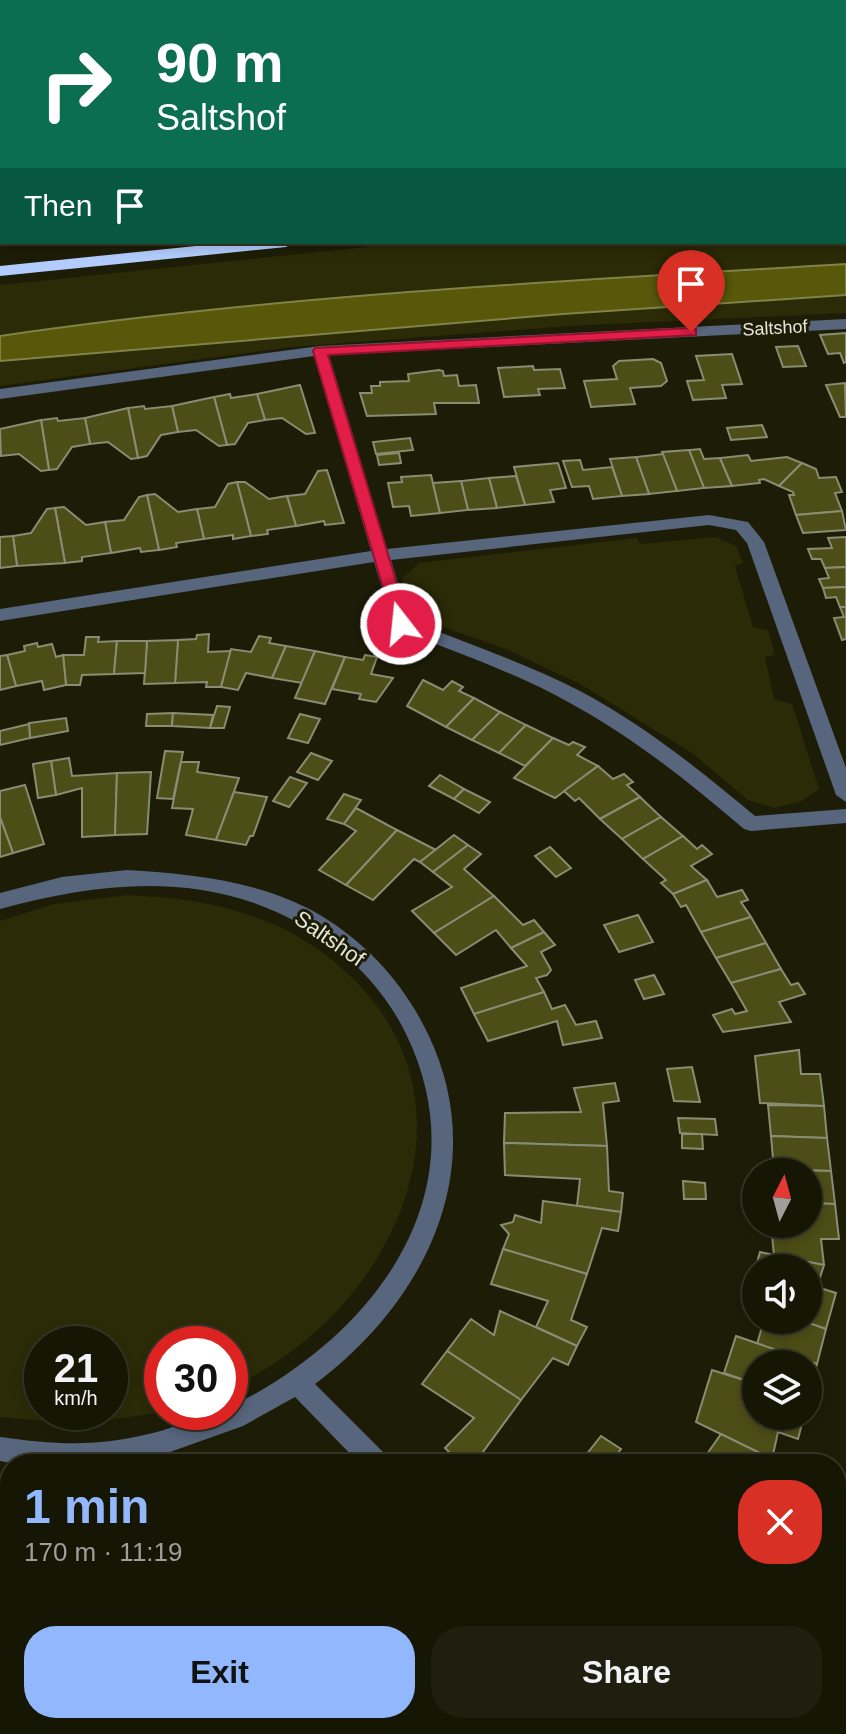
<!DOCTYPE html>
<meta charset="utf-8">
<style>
:root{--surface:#161605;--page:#1f1f0f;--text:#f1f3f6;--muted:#9e9f9a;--line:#353527;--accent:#92b7fd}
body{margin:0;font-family:Arial,sans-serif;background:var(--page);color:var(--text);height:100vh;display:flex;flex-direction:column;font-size:30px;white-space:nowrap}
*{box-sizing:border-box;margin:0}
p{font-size:26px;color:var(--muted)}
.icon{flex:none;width:44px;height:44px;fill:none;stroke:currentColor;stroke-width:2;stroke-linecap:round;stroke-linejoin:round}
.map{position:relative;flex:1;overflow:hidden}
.side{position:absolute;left:0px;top:1454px;width:846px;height:280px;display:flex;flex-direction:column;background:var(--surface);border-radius:32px 32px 0 0;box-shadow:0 4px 12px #0003,0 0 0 2px var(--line)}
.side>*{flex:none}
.banner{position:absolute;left:0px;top:0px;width:846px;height:244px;box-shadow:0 4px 12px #0003,0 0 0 2px var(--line);background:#0b6e4f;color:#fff;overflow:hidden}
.needle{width:52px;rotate:6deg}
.tools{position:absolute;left:742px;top:1158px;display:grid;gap:16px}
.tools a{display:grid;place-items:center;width:80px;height:80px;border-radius:50%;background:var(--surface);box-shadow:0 4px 12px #0003,0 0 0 2px var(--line);font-size:40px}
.speed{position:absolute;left:24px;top:1326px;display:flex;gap:16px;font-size:40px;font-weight:700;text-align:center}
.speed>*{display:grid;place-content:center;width:104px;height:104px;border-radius:50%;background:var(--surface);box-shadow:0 4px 12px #0003,0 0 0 2px var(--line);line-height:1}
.speed small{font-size:20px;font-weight:400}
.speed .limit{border:12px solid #d22;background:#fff;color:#111}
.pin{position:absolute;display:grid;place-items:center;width:68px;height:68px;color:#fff;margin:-82px -34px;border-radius:50% 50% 50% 0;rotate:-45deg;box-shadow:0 0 8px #0007}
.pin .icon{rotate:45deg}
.me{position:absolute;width:88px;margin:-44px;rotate:344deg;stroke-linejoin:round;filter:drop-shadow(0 0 6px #0008)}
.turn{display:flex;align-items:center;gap:28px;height:168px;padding:0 24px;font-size:36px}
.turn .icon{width:104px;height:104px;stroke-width:2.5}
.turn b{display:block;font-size:56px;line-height:68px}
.then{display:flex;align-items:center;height:76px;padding:0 24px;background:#0003;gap:16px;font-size:30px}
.round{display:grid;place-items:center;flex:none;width:84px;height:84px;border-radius:32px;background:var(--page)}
.summary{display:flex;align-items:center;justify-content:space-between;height:136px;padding:0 24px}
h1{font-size:48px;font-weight:700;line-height:60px;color:var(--accent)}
.action{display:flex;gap:16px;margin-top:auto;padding:16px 24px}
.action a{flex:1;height:92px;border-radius:32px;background:var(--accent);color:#111;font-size:32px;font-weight:700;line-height:92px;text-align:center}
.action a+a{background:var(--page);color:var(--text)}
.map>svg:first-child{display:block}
.green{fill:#2b2b07;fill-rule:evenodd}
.water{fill:#57580a;stroke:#818248;stroke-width:2}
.building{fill:#4c4d17;stroke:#8a8c73;stroke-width:2}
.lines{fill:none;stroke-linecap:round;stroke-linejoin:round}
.minor{fill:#57657d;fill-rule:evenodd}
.highway{fill:#b2cdfd;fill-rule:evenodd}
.route{fill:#e11d48;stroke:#92132f;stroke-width:2}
.labels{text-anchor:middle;stroke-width:6;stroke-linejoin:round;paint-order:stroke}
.far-street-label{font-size:18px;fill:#e4e5d8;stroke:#1d1d07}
.street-label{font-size:22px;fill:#e4e5d8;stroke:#1d1d07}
</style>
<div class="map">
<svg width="846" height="1734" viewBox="0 0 846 1734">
<rect width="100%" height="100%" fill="#1d1d07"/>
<g class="green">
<path d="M277 0H667L664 2Z"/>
<path d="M844 215 846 264C563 281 280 295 0 336V285L415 242H844Z"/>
<path d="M846 295V313L570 326 291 347 0 386V361L563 314Z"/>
<path d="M716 537 736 546 743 563 735 566 753 627 768 630 775 655 765 657 774 699 792 704 819 789 800 802 774 808 748 800 692 753 580 684 506 649 426 621 410 608 402 579 419 563 637 538 640 544Z"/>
<path d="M128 895C199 898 269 911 327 956 500 1089 399 1311 230 1388V1344H162L164 1412 79 1424 0 1417V921L54 904ZM110 1344V1412H42V1344Z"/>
</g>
<path class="water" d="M846 264V295L563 314 0 361V336C280 295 563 281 846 264Z"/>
<g class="building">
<path d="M846 333V362L844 363 840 353 828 354 820 335Z"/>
<path d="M798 346 806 366 783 367 776 347Z"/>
<path d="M732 354 742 384 722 385 726 398 693 400 687 381 704 380 696 356Z"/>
<path d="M653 359 661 363 667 381 661 386 630 388 635 404 591 407 584 381 617 379 613 366 619 361Z"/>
<path d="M533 366 534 370 560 369 565 388 538 389 540 395 504 397 498 368Z"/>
<path d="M439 370 443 371 444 376 457 375 459 386 476 385 479 403H434L436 414 367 416 360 393H372L371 386H380V382L409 381 408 374Z"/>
<path d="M845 383 846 417H840L826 385Z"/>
<path d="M300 385 315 433 306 434 282 418 265 420 257 394Z"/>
<path d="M230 394 231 398 257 394 265 420 248 423 235 444 227 445 214 397Z"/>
<path d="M214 397 227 445 219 446 196 430 178 432 172 406Z"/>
<path d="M144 406 145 409 172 406 178 432 161 435 147 456 138 458 128 408Z"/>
<path d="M128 408 138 458 131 459 108 442 90 444 85 418Z"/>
<path d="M57 418 58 421 85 418 90 444 72 447 57 469 49 470 41 420Z"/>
<path d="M41 420 49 470 41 471 19 454 1 456 0 429Z"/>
<path d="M762 425 767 437 731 440 727 428Z"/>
<path d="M410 438 413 450 376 454 373 442Z"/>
<path d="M700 449 704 459 720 458 732 486 704 488 689 450Z"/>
<path d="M689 450 704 488 677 491 662 452Z"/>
<path d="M399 453 401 463 379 465 377 455Z"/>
<path d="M663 454 677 491 649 494 636 457Z"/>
<path d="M748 455 751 461 787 457 802 463 779 486 764 479 759 480 760 483 732 486 720 458Z"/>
<path d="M636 457 649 494 622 496 610 459Z"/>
<path d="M580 460 583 470 612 467 622 496 593 499 589 486 572 487 563 461Z"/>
<path d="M558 463 566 488 550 490 554 502 525 505 514 467Z"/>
<path d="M802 463 816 469 819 478 836 477 842 492 835 493 842 511 796 515 789 495H794L793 492 779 486Z"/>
<path d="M327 470 344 523 325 525 324 521 296 526 287 496 305 494 318 471Z"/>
<path d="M431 475 440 513 411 516 409 506 393 507 388 483 402 482 401 477Z"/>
<path d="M516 476 525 505 497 508 489 478Z"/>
<path d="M489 478 497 508 468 510 461 481Z"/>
<path d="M461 481 468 510 440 513 433 483Z"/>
<path d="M237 482H245L269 499 287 496 296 526 267 530 268 534 251 536Z"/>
<path d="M237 482 251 536 233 539V535L204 539 197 509 215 507 228 484Z"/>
<path d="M155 494 178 512 197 509 204 539 176 543 177 547 159 550 147 495Z"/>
<path d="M147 495 159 550 141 552 140 548 111 553 105 522 124 520 139 497Z"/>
<path d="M64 507 86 525 105 522 111 553 82 557V561L65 563 55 508Z"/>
<path d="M55 508 65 563 17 566 13 536 31 533 47 509Z"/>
<path d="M842 511 846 530 803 533 796 515Z"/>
<path d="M13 536 17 566 0 568V537Z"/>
<path d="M846 537V567L825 568 821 559H812L808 549 832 548 828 538Z"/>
<path d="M846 567V587L823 588 819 579 829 578 825 568Z"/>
<path d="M846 587V607H840L836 597 826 598 823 588Z"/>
<path d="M840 607H846V639L842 640 834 618 844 617Z"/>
<path d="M209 634 208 652 231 651 221 687H206L207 682 175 683 178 640 196 639 197 635Z"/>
<path d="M259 636 271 638 269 643 286 646 272 678 246 673 238 690 221 687 231 649 251 652Z"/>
<path d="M86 637H99L98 642 117 641 114 674 82 675 80 685H66L63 655H84Z"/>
<path d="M178 640 175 683 144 684 147 641Z"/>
<path d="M117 641H147L145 673 114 674Z"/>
<path d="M37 643 38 647 52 644 56 657 63 655 66 685 44 690 42 681 16 686 7 655 25 651 24 646Z"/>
<path d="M286 646 315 651 302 683 272 678Z"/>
<path d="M315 651 345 657 325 704 295 698Z"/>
<path d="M7 655 16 686 0 690V656Z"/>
<path d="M365 655 377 657 371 674 393 678 376 702 359 699 361 694 332 689 345 657 363 660Z"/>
<path d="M423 680 443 690 452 681 463 687 459 691 474 698 446 727 407 706Z"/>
<path d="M474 698 500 712 472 740 446 727Z"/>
<path d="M217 706 230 707 224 728H210Z"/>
<path d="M500 712 526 725 499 753 472 740Z"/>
<path d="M173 713 172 726H146L147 714Z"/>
<path d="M173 713 213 715 210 728 172 726Z"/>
<path d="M300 714 320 719 308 743 288 738Z"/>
<path d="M66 718 68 731 30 738 29 723Z"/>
<path d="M29 724 30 738 0 745V731Z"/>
<path d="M526 725 553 738 525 766 499 753Z"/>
<path d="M553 738 569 745 573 742 585 747 577 755 598 766 555 798 514 778Z"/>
<path d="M165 751 183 752 173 799 157 798Z"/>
<path d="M311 753 332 761 318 780 297 772Z"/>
<path d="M69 758 72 776 117 773 115 835 82 837V788L56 795 51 761Z"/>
<path d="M51 761 56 795 38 798 33 764Z"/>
<path d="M181 762H199L197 772 239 778 216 840 186 835 193 809 172 808Z"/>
<path d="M598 766 613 779 624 774 633 782 627 785 640 797 600 819 579 798 575 801 564 791Z"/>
<path d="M151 772 147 834 115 835 117 773Z"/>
<path d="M440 775 464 789 454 799 429 786Z"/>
<path d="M290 777 307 783 289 807 273 801Z"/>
<path d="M25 785 44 844 13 853 0 817V791Z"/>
<path d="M464 789 490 802 479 813 454 799Z"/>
<path d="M234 792 267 797 253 836H250L246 845 216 840Z"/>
<path d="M344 794 361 800 344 824 327 819Z"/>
<path d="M640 797 661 817 622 839 600 819Z"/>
<path d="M356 808 397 830 346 885 319 870 356 831 344 824Z"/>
<path d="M0 817 13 853 0 857Z"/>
<path d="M661 817 683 836 643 859 622 839Z"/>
<path d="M397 830 436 850 420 862 414 859 373 900 346 885Z"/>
<path d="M454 835 468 845 433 872 420 862Z"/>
<path d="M683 836 697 849 702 845 712 854 691 866 707 880 673 894 661 883 666 880 643 859Z"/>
<path d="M468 845 481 854 464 869 494 896 434 933 412 911 452 887 433 872Z"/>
<path d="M550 847 571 868 556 877 535 856Z"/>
<path d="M707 880 717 897 742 890 748 900 741 902 751 917 701 932 686 905 681 907 673 894Z"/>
<path d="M494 896 523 925 534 920 544 932 511 948 496 930 456 955 434 933Z"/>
<path d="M638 915 653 942 619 952 604 925Z"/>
<path d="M751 917 766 943 716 958 701 932Z"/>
<path d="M544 932 555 945 541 952 551 970 547 975 536 978 544 992 474 1014 461 988 527 966 511 948Z"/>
<path d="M766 943 781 969 731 983 716 958Z"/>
<path d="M781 969 791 985 798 983 805 994 779 1002 791 1022 723 1032 713 1015 732 1009 735 1014 747 1011 731 983Z"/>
<path d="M654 975 664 994 644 999 635 980Z"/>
<path d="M544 992 552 1009 565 1005 576 1025 596 1021 602 1038 563 1045 557 1021 488 1041 474 1014Z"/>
<path d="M799 1050 801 1074H820L824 1106 760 1103 755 1056Z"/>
<path d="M692 1067 700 1102 674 1101 667 1069Z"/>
<path d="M615 1083 619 1101 603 1103 607 1146 504 1143 505 1113 581 1112 574 1088Z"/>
<path d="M768 1105 824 1106 827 1138 771 1136Z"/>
<path d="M678 1118 715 1119 717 1135 680 1133Z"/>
<path d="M682 1134H702L703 1149 682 1148Z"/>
<path d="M771 1136 827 1138 831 1171 774 1169Z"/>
<path d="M504 1143 607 1146 609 1191 623 1193 621 1212 577 1206 580 1179 505 1175Z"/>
<path d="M753 1169 831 1171 835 1204 808 1203V1172H756V1200Z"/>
<path d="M683 1181 705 1183 706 1199H684Z"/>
<path d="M543 1201 621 1212 618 1231 602 1228 587 1274 503 1249 509 1234 501 1225 513 1222 515 1215 541 1223Z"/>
<path d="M808 1203 835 1204 839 1239H821L824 1265 774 1256 771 1224H808Z"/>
<path d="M503 1249 587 1274 571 1320 587 1327 577 1346 536 1327 548 1301 491 1284Z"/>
<path d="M760 1252 824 1265 817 1287 836 1293 826 1329 800 1320H808V1268H756V1305L746 1301Z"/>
<path d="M500 1311 577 1346 568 1365 553 1358 521 1400 447 1351 471 1319 494 1335Z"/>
<path d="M764 1320H800L826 1329 817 1364 757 1344Z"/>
<path d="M736 1336 817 1364 808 1398V1364H756V1384L724 1373Z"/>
<path d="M447 1351 521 1400 483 1452 495 1464H461L445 1448 474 1418 422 1384Z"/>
<path d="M712 1370 756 1384V1416H804L798 1439 778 1432 772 1459 696 1422Z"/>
<path d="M721 1434 772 1459 768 1464H700Z"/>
<path d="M601 1436 621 1449 610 1464H587L582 1460Z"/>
<path d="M428 1724H481L487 1734H433Z"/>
<path d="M481 1724H559L543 1734H487Z"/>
<path d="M96 1728V1734H44V1733Z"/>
</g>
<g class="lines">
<g class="minor">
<path d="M846 319V329L329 355 387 549 709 515 748 522 764 542 846 768V802L836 795 747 543 736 530 709 525 391 560 409 620C466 643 525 663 580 691 644 725 700 770 755 816L846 809V823L751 831 744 829C689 782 634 738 570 703 515 672 454 652 395 628L374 562 0 621V609L371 551 314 356 0 399V389L320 346Z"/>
<path d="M127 870C193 874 262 881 320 915 368 944 404 984 428 1034 492 1167 426 1301 315 1384L386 1455 390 1464H360L295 1397 243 1426 156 1457 121 1464H17L0 1461V1437C58 1445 95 1447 153 1433 178 1427 205 1412 230 1412V1407C371 1338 483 1196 407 1036 377 972 318 925 251 902 168 874 82 887 0 909V893L62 877Z"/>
<path d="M846 1634V1671L836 1676V1639Z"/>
<path d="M613 1724H647L651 1734H617Z"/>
<path d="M776 1724H807L803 1734H772Z"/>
</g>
<g class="highway">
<rect x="844" y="164" width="2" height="10"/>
<rect x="844" y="194" width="2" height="10"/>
<path d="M0 232 2 242H5L0 243Z"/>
<path d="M235 242H295L286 247 0 276V266Z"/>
</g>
</g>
<path class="route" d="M691 328 696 329V335L328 355 409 624 401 630 395 628 313 351 315 348Z"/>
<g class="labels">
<g class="far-street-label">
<text transform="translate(775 328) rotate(-3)" y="6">Saltshof</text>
</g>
<g class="street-label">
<text transform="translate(330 938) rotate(35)" y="8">Saltshof</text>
</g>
</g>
</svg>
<div class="tools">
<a><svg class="needle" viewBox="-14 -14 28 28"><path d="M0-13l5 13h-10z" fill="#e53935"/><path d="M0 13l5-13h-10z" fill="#9e9f9a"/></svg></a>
<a><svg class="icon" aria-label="sound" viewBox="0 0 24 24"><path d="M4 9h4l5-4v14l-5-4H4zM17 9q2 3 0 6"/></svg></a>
<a><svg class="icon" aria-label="layers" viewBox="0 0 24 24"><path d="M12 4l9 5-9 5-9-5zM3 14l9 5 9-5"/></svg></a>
</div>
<div class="speed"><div>21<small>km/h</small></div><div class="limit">30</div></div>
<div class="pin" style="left:691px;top:332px;background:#d93025"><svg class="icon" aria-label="arrive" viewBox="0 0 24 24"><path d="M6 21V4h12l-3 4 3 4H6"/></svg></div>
<svg class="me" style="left:401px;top:624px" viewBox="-20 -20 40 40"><circle r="17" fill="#e11d48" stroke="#fff" stroke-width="3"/><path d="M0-11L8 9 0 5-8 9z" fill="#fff"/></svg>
<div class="banner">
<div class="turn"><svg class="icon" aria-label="right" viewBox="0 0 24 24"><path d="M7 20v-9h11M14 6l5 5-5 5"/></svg><div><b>90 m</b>Saltshof</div></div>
<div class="then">Then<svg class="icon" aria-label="arrive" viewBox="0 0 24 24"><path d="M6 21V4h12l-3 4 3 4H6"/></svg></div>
</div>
<section class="side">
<div class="summary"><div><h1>1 min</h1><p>170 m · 11:19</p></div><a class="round" style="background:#d93025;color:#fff"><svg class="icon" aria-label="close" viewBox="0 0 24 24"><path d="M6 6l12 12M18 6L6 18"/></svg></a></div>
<div class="action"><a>Exit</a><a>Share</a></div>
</section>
</div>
